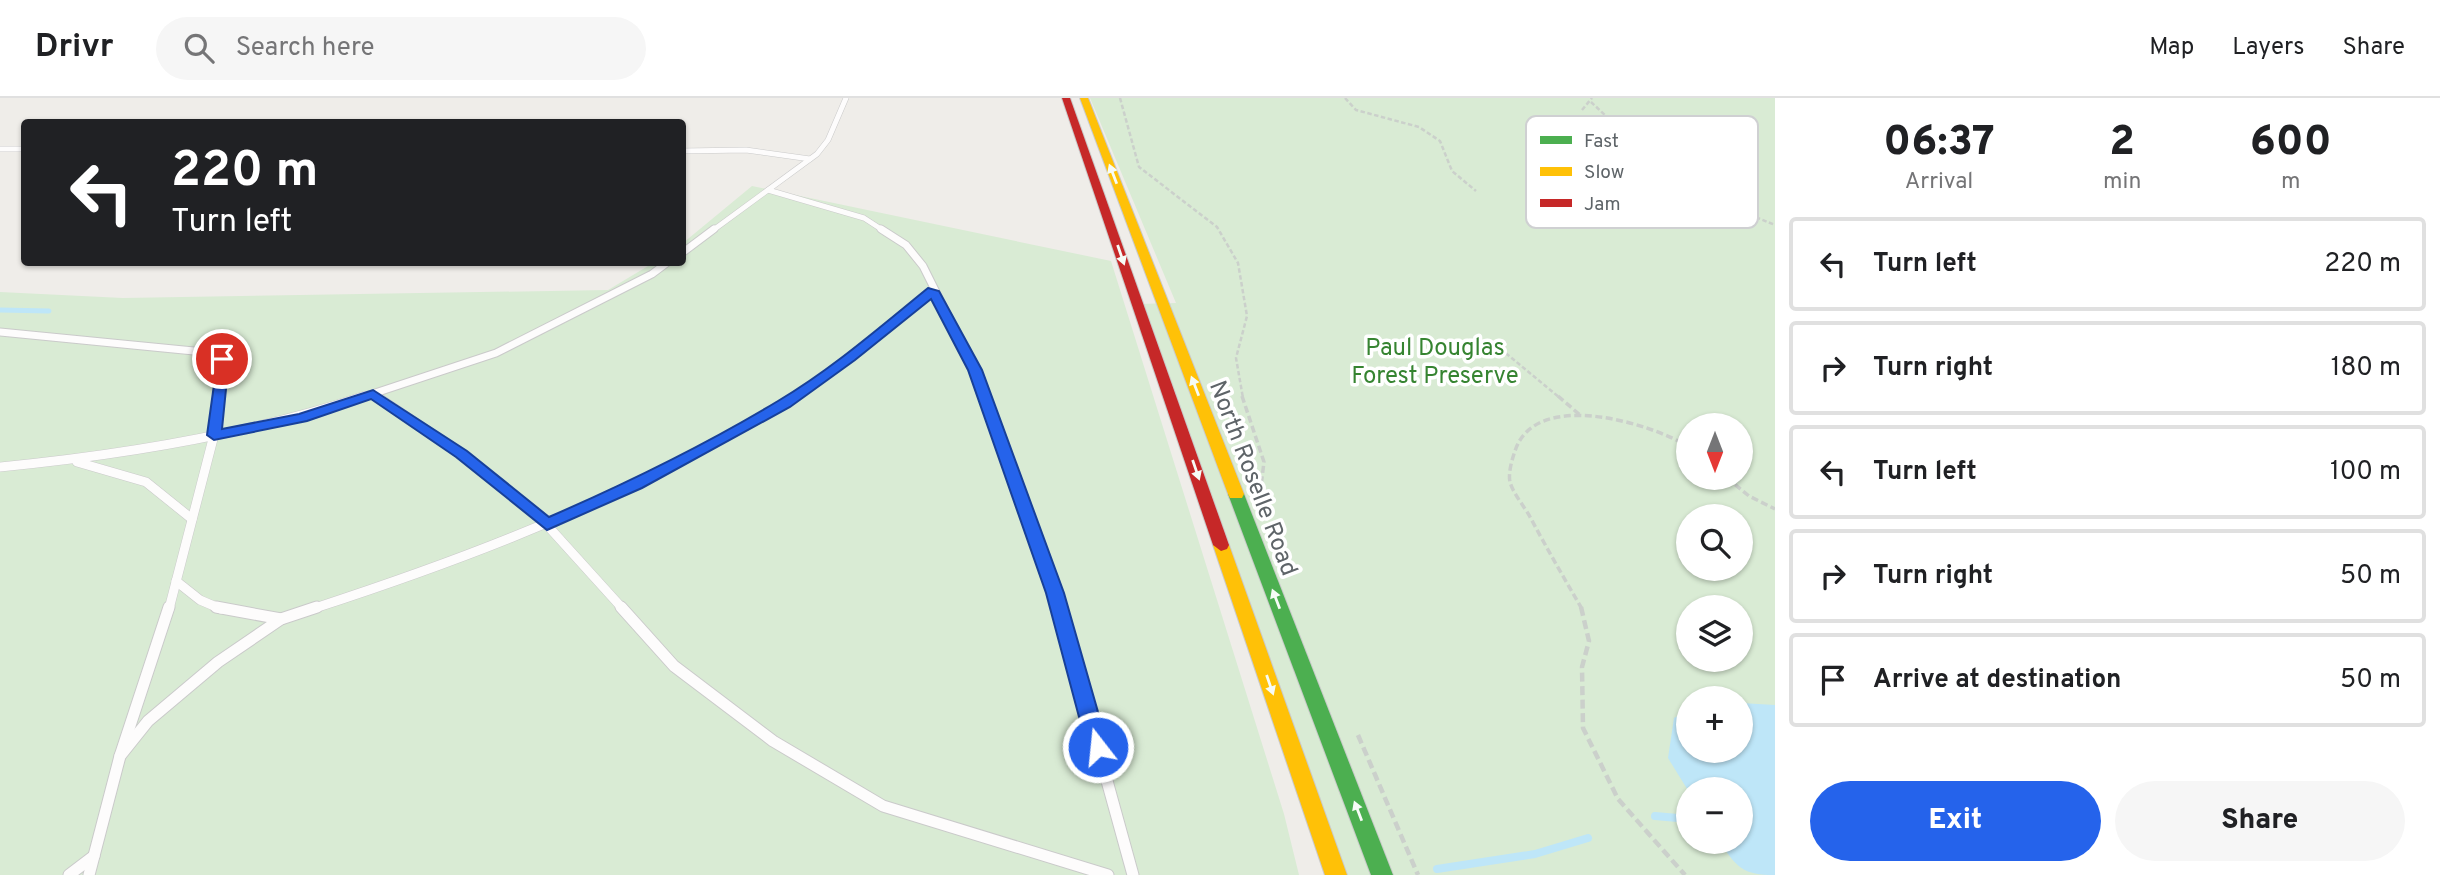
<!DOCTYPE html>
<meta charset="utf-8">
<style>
:root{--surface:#fff;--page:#f6f6f6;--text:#202124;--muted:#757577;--line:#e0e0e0;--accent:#2563eb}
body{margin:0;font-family:Overpass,sans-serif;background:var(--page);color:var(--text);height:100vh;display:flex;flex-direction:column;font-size:26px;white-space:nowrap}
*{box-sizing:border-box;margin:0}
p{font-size:23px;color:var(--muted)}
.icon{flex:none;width:38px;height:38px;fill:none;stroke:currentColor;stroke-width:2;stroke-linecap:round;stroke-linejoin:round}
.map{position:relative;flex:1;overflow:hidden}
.side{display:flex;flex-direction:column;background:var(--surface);width:665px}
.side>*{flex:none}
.hud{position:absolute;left:21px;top:21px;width:665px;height:147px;border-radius:7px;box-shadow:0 2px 5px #0004;background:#202124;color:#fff;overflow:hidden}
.needle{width:46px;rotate:180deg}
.tools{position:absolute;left:1676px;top:315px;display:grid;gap:14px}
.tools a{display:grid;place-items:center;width:77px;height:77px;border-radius:50%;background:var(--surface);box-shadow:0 2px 5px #0004;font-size:35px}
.pin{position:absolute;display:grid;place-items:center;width:60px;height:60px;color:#fff;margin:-30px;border:4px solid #fff;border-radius:50%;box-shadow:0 2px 7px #0007}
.me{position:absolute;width:77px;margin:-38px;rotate:344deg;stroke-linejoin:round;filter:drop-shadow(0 0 5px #0008)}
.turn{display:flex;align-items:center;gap:24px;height:147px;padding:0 35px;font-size:32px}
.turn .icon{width:91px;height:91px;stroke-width:2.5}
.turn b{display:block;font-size:49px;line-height:60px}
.eta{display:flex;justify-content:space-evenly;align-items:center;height:119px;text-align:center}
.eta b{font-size:42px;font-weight:800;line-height:49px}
.button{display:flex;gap:14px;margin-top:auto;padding:14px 35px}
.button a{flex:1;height:80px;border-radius:42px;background:var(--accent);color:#fff;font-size:28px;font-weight:800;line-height:80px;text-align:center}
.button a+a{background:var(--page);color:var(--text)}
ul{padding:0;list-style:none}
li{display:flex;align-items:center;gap:21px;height:94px;margin:0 14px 10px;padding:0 21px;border:4px solid var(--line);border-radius:7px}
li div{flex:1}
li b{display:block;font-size:26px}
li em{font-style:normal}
header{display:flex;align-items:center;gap:42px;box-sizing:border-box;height:98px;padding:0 35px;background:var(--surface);border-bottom:2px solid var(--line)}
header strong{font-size:33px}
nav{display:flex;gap:38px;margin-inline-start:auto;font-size:24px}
.search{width:490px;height:63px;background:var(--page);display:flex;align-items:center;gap:18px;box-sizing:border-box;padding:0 24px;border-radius:38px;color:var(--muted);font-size:26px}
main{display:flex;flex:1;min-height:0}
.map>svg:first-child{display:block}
.green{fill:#d9ebd4;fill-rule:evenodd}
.water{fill:#bee6f8}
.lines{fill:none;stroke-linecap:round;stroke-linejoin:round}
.stream-far1{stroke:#bee6f8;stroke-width:5}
.stream{stroke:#bee6f8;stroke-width:8}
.lane-far3-casing{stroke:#cacaca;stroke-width:6}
.lane-far2-casing{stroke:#cacaca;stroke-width:9}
.lane-far1-casing{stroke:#cacaca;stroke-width:10}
.lane-casing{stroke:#cacaca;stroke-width:13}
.fast-casing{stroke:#cacaca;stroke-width:2}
.slow-casing{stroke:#cacaca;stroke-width:2}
.jam-casing{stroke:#cacaca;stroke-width:2}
.path-far2{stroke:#cbd0cb;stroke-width:2.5;stroke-dasharray:4.5 2.5;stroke-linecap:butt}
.path-far1{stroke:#cbd0cb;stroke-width:3.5;stroke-dasharray:7 3.5;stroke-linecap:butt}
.path{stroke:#cbd0cb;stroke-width:4.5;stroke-dasharray:9 4.5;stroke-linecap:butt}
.lane-far3{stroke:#fdfcfc;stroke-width:5}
.lane-far2{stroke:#fdfcfc;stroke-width:7}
.lane-far1{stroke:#fdfcfc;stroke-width:9}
.lane{stroke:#fdfcfc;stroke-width:11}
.fast{fill:#4caf50;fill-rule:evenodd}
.slow{fill:#ffc107;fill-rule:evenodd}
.jam{fill:#c62828;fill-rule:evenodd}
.oneway{fill:#f6fbf6}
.route{fill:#2563eb;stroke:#184099;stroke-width:2}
.labels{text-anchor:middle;stroke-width:7;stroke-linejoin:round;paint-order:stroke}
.park-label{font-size:24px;fill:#368431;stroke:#fff}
.street-label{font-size:24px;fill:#5e6468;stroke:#fff}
.key{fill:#fff;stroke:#cfd0d2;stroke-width:2}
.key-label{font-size:19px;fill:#5e6468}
</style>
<header>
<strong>Drivr</strong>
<div class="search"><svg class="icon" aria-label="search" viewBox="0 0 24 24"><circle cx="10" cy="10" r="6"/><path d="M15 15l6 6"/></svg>Search here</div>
<nav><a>Map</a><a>Layers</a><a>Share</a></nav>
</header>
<main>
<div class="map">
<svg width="1775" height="777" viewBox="0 0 1775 777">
<rect width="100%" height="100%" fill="#efede9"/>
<g class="green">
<path d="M1090 0H1775V777H1336L1138 206 1176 205ZM1689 327H1741V380H1689ZM1689 418H1741V471H1689ZM1689 509H1741V562H1689ZM1689 600H1741V653H1689ZM1689 691H1741V744H1689Z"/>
<path d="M752 88 1111 163 1284 716 1299 777H0V194L123 200 608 192 653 165 682 164 683 145Z"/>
</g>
<path class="water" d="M1741 605 1775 607V777C1743 777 1737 770 1720 744H1741V691H1689V694L1668 660 1674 620 1689 612V653H1741Z"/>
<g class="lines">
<path class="stream-far1" d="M0 212 49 213"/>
<g class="stream">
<path d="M1655 718 1689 721"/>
<path d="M1437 771 1535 756 1588 740"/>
</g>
<g class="lane-far3-casing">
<g id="lane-far3">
<path d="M0 51H24"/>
<path d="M682 53 746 52 810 61"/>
<path d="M768 92 864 120 884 133"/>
<path d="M712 133 817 56 828 42 846 0"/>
</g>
</g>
<g class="lane-far2-casing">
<g id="lane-far2">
<path d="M881 131 906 147 923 168 975 272 985 300"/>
<path d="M682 155 714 131"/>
<path d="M0 234 204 254 222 261 218 300"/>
<path d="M373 296 379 300"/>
<path d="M360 300 496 255 652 176 668 164"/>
<path d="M794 300 850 260 933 193"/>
</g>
</g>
<g class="lane-far1-casing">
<g id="lane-far1">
<path d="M376 298 462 356 547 427 623 511"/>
<path d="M984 298 1059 511"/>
<path d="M77 364 146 384 192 421"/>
<path d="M0 369C123 357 247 337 365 298"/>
<path d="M176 483 200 502 221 511"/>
<path d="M169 511 214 337 218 298"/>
<path d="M312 511C447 467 578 418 704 350 734 334 767 318 796 298"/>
</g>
</g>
<g class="lane-casing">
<g id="lane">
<path d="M216 509 281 521"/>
<path d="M621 509 674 568 773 643 883 708 1108 777"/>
<path d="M1059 509 1133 777"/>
<path d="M120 658 148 623 218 564 281 521 317 509"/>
<path d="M69 777 94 758"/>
<path d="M89 777 120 658 169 509"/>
</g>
</g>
<g class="fast-casing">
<path id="fast" d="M1236 391 1244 396 1393 777H1371L1228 396Z"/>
</g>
<g class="slow-casing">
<g id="slow">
<path d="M1080 0H1088L1244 396 1242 400H1230L1228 396Z"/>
<path d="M1221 441 1229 447 1347 777H1325L1213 447Z"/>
</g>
</g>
<g class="jam-casing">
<path id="jam" d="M1062 0H1070L1229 447 1227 451 1221 453 1213 447Z"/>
</g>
<g class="path-far2">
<path d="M1120 0 1139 69 1217 129 1238 165 1247 218 1236 260 1243 300"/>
<path d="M1345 0 1356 12 1419 29 1440 43 1452 73 1476 93"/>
<path d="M1591 4 1621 32 1680 69 1719 104 1775 127"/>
<path d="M1582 12 1592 0"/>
<path d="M1506 244 1502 252 1560 300"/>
</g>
<g class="path-far1">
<path d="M1242 298 1264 364 1260 396"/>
<path d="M1558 298 1580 317"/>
<path d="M1727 380 1749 398 1775 411"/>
<path d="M1582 511C1564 480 1546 449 1529 417 1523 407 1513 395 1510 384 1508 376 1512 361 1515 353 1535 290 1651 325 1689 349"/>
</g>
<g class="path">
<path d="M1581 509 1589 543 1582 569 1583 630 1618 701 1685 777"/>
<path d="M1358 637 1418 777"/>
</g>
<use href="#lane-far3" class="lane-far3"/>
<use href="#lane-far2" class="lane-far2"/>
<use href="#lane-far1" class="lane-far1"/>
<use href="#lane" class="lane"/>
<use href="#fast" class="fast"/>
<use href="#slow" class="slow"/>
<use href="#jam" class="jam"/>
</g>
<defs><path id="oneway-solid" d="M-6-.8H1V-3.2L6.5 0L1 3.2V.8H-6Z" transform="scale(1.75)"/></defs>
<g class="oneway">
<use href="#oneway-solid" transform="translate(1113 76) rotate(-111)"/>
<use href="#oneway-solid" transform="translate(1121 157) rotate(71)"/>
<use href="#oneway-solid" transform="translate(1195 288) rotate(-111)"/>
<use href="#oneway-solid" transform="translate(1196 372) rotate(71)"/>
<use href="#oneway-solid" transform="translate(1276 501) rotate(-111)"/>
<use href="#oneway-solid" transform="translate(1270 587) rotate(71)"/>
<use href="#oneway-solid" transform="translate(1358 713) rotate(-111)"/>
</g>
<path class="route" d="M928 190 939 193 982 272 1064 495 1108 649 1105 655 1098 657 1090 655 1087 649 1046 495 968 272 931 201 855 262 790 309 642 390 547 432 456 359 371 301 307 323 214 342 207 337 218 258 229 261 222 331 299 316 373 292 467 353 549 419C627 385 705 347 778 303 832 271 880 229 928 190Z"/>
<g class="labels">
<g class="park-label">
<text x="1435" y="257">Paul Douglas<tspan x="1435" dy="28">Forest Preserve</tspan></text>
</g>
<g class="street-label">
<text transform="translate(1254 380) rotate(69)" y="8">North Roselle Road</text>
</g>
</g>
<rect x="1526" y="18" width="232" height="112" rx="10" class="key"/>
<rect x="1540" y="38" width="32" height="8" fill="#4caf50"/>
<rect x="1540" y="69" width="32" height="9" fill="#ffc107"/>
<rect x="1540" y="101" width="32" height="8" fill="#c62828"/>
<g class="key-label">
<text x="1584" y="49">Fast</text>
<text x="1584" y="80">Slow</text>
<text x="1584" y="112">Jam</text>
</g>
</svg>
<div class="tools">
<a><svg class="needle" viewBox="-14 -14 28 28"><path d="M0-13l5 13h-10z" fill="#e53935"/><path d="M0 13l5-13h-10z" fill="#757577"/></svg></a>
<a><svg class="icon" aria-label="search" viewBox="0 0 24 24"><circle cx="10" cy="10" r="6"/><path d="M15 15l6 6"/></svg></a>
<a><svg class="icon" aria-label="layers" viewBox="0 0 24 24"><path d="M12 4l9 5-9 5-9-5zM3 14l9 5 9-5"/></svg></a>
<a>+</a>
<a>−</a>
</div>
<div class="pin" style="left:222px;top:261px;background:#d93025"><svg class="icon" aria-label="arrive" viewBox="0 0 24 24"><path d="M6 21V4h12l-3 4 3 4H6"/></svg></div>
<svg class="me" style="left:1098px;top:649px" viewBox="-20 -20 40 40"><circle r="17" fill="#2563eb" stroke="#fff" stroke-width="3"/><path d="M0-11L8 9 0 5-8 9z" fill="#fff"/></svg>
<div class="hud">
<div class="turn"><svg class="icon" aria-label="left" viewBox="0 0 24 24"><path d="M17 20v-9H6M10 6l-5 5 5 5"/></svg><div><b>220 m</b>Turn left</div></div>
</div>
</div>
<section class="side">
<div class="eta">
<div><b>06:37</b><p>Arrival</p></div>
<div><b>2</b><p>min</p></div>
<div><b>600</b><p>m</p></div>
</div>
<ul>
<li><svg class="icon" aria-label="left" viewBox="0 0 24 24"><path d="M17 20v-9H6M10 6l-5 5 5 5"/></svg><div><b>Turn left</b></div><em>220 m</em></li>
<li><svg class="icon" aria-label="right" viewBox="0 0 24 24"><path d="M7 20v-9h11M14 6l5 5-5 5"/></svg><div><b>Turn right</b></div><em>180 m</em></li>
<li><svg class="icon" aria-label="left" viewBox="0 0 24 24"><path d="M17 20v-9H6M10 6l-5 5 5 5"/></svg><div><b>Turn left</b></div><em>100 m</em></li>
<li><svg class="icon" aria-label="right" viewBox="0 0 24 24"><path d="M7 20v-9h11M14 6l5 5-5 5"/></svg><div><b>Turn right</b></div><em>50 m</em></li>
<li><svg class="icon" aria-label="arrive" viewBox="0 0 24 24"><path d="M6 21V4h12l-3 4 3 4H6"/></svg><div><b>Arrive at destination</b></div><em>50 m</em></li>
</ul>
<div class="button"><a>Exit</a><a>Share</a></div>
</section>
</main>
